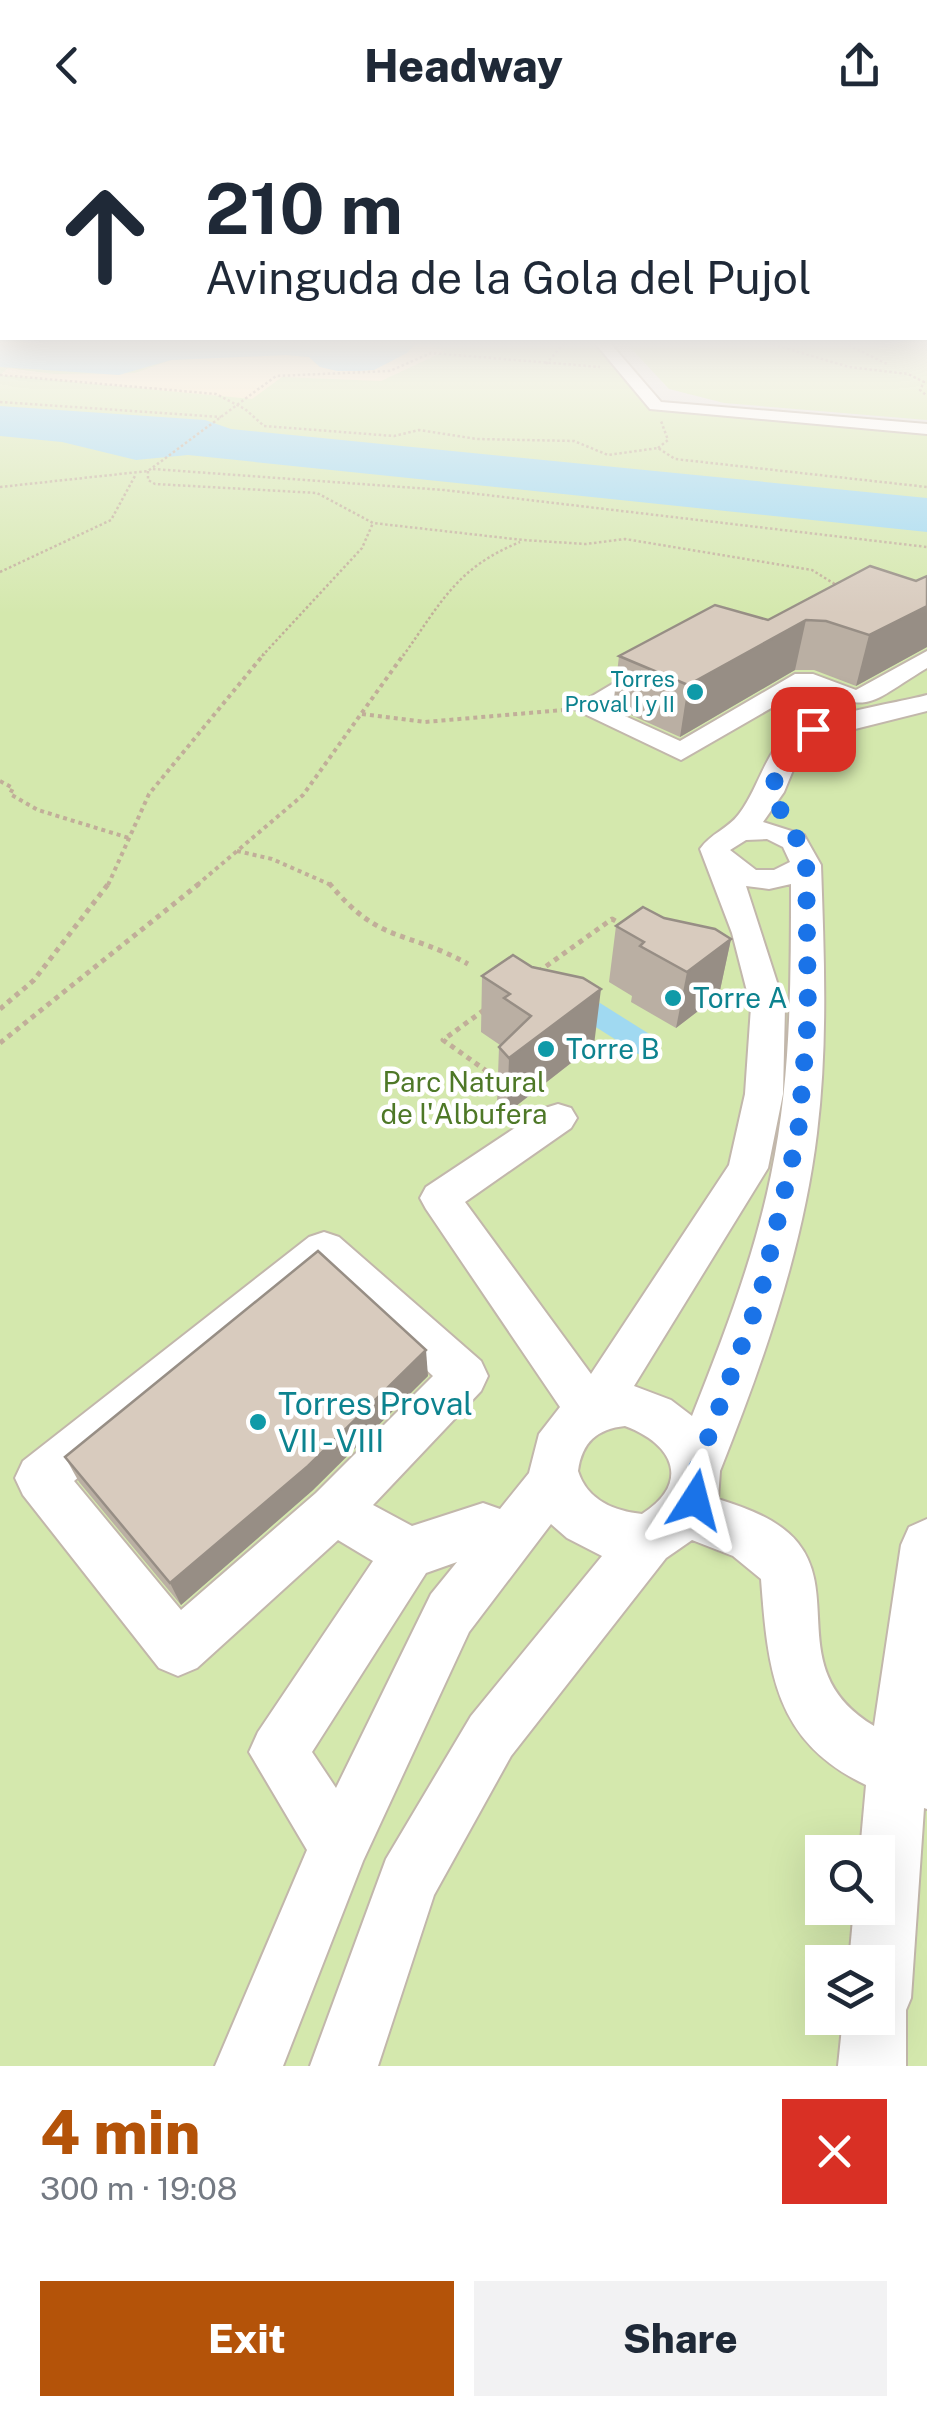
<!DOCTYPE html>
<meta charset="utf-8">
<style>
:root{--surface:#fff;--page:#f2f2f3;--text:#1f2937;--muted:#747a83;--accent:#b45309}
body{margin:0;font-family:"Public Sans",sans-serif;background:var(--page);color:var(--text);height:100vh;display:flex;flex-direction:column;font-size:38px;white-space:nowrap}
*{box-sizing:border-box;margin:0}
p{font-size:32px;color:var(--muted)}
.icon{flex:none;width:55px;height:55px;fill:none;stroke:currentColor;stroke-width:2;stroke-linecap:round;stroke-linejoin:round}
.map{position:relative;height:1936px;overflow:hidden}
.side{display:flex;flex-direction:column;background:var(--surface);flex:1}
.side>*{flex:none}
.guide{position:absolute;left:0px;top:0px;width:928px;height:210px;box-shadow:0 10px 40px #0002;background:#fff;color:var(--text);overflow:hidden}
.fabs{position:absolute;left:805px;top:1705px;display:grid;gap:20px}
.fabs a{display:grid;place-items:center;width:90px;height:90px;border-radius:0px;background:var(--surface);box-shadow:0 10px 40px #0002;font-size:50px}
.pin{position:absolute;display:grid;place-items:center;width:85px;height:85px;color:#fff;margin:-42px;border-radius:20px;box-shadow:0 5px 15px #0006}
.me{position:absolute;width:110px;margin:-55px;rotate:9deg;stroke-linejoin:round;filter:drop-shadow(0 0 8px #0008)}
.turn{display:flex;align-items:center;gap:35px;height:210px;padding:0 40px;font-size:45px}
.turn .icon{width:130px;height:130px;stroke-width:2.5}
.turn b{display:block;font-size:70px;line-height:85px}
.round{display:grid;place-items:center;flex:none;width:105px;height:105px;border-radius:0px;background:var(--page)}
.headline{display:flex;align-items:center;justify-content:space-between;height:170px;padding:0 40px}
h1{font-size:60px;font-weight:800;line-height:75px;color:var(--accent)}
.action{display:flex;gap:20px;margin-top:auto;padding:20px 40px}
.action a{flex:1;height:115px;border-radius:0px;background:var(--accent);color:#fff;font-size:40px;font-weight:800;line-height:115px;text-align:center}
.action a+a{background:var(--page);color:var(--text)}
header{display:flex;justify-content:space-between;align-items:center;height:130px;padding:0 40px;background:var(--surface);font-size:45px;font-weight:800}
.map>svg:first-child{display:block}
.green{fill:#d4e8ad;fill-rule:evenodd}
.sand{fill:#f8e7c0}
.parking{fill:#e4e1de}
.water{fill:#a0d9f1}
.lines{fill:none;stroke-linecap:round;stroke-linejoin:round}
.minor-casing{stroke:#c2b7ab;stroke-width:4}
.path-far2{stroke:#c1ae99;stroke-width:2.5;stroke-dasharray:2.5 2.5;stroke-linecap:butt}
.path-far1{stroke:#c1ae99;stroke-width:4;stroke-dasharray:4 4;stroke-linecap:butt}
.path{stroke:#c1ae99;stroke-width:5;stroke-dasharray:5 5;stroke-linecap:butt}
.minor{fill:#fff;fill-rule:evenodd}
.wall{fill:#baafa3}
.shaded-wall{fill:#978e85}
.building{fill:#d8cbbe;stroke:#978e85;stroke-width:2.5}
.route{stroke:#1a73e8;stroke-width:18;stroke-dasharray:0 32.4}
.culture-dot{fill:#0f9aa8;stroke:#fff;stroke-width:4}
.labels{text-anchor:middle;stroke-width:9;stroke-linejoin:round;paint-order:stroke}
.far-culture-label{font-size:22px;fill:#0d838f;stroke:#fff;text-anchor:end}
.culture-label{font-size:28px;fill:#0d838f;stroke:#fff;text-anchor:start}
.park-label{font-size:28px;fill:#4e7827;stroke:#fff}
.near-culture-label{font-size:32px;fill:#0d838f;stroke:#fff;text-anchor:start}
</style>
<header><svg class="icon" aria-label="back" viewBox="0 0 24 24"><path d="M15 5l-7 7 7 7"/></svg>Headway<svg class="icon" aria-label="share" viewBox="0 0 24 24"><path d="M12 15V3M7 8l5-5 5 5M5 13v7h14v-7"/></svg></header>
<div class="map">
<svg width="927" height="1936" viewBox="0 0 927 1936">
<rect width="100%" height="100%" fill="#f3ede5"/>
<path class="green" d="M0 213H927V1936H0ZM822 1722H878V1778H822ZM822 1832H878V1888H822Z"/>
<path class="sand" d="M416 213H436V218L445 221 381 251 282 247 252 269 0 245 8 238 54 244 135 243 171 230 286 225 309 227 320 237 388 233Z"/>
<path class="parking" d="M596 213H626L669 259 724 273 927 290V302L652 278Z"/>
<g class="water">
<path d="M0 213H416L407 223 374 240 359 241H337L320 237 309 227 286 225 171 230 119 245 0 237Z"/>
<path d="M0 276 205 290 231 299 927 368V402L188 325 136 330 62 312 0 306Z"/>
<path d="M600 873 662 912 643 927 580 887Z"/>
</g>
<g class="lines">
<g class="minor-casing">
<g id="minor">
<path d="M595 213H610L661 272 927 294V304L650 279Z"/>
<path d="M927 521V538C867 574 874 584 806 558L681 630 572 578 651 531H669L672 536 669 541 605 577 680 611 795 544H813L856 560Z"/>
<path d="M927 565V581L827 606 800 623 784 662 763 692 804 705 821 735C824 824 828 914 817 1003 803 1119 763 1233 720 1341L718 1369C746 1378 779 1389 798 1413 841 1467 786 1543 874 1596L901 1415 909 1397 927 1389V1679L924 1678 911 1868 906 1880V1936H838L843 1888H878V1832H849L854 1778H878V1722H860L866 1655C774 1611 768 1541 761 1449L733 1426 692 1410 666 1428 511 1626 434 1765 378 1936H310L386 1729 471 1586 602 1426 567 1408 551 1394 469 1502 363 1731 283 1936H215L307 1720 249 1622 258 1602 373 1431 338 1410 197 1538 178 1546 159 1538 23 1365 15 1348 23 1331 309 1107 324 1102 339 1107 481 1231 488 1246 481 1261 373 1375 412 1396 483 1373 500 1379 529 1343 539 1304 560 1277 426 1079 420 1068 426 1057 545 978 558 974 571 978 577 988 571 998 465 1072 591 1244 729 1035 745 964 751 877 732 803 700 719C711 703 728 699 739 684 755 663 761 638 776 617 798 586 890 575 927 565ZM767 709 783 717 790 732 774 740H756L730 720 746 710ZM791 754C791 852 791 950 771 1045 754 1128 723 1208 692 1286L671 1270 634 1256 768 1038 783 964 785 877 746 756 769 759ZM323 1144 433 1246 316 1363 181 1480 74 1351ZM625 1296C674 1314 691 1353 642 1384 614 1381 587 1370 578 1341 582 1312 597 1299 625 1296ZM457 1432 431 1464 336 1658 312 1622 426 1443Z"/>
</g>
</g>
<g class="path-far2">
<path d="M768 213 849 237 908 244 924 252 920 260 927 266"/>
<path d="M844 213 887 234"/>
<path d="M546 234 564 213"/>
<path d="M0 245 216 264 245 279 264 296 394 306 419 300 477 309 574 311 608 325 658 318 675 329 927 357"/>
<path d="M0 272 221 287"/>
<path d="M658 318 668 310 661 291"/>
<path d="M153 339 444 360 927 417"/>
<path d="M148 341V350L155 354 317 363 373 393 523 410 586 414 625 409 812 440 838 456"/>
<path d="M0 357 148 341 276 246 390 241 431 223 600 237"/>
<path d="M0 442 111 390 136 344"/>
<path d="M262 526 362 418 373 393"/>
<path d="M403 526C441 473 456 438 520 412"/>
</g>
<g class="path-far1">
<path d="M362 584 425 592 563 580"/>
<path d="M0 651 13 658 10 664 38 680 129 708"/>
<path d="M237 721 272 729 331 755"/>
<path d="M108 755 149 664 264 524"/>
<path d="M197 755 303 665 404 524"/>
</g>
<g class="path">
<path d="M329 753C380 815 405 799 468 834"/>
<path d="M538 842 612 789 623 795"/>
<path d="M0 879 34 850 109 753"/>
<path d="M484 880 443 910 502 952"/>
<path d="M0 913 200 753"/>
</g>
<use href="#minor" class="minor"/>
</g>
<g class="wall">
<path d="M927 446V517L856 556 814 540H795L680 607 613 577 619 526 768 490 916 451Z"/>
<path d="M664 788 731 809 719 865 676 898 631 872 632 866 609 852 616 796Z"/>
<path d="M482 846 594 915 507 983 497 973 499 917 500 915 481 902Z"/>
<path d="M428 1246 313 1360 181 1475 79 1352 65 1327Z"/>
</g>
<g class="shaded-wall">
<path d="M927 476V517L856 556 869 505Z"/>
<path d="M806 490 795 540 680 607 688 555Z"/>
<path d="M731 809 719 865 676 898 687 842Z"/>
<path d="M601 859 594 915 507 983 509 928Z"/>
<path d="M426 1220 428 1246 313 1360 181 1475 170 1453Z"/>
</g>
<g class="building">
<path d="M870 436 916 451 927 446V476L869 505 826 491 806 490 688 555 619 526 715 475 768 490Z"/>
<path d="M643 777 664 788 715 799 731 809 687 842 640 816 644 812 616 796Z"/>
<path d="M513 825 532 837 583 848 601 859 509 928 499 917 531 886 504 868 510 864 482 846Z"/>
<path d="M318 1121 426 1220 308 1336 170 1453 65 1327Z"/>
</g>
<linearGradient id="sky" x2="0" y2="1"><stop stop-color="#8bc3ec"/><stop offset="0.44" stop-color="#faf7f3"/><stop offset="1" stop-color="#faf7f3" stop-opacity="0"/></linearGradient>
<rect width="927" height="484" fill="url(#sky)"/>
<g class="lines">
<path class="route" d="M695 1370 697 1338 760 1166 798 1004 808 888 806 725 770 662 788 619 818 600 813 599"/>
</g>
<g class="culture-dot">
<circle cx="695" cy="562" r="10"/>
<circle cx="673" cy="868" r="10"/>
<circle cx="546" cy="919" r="10"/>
<circle cx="258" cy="1292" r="10"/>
</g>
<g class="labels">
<g class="far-culture-label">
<text x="675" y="557">Torres<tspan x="675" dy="25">Proval I y II</tspan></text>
</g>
<g class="culture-label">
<text x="693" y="878">Torre A</text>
<text x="566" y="929">Torre B</text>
</g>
<g class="park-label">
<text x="464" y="962">Parc Natural<tspan x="464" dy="32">de l'Albufera</tspan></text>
</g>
<g class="near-culture-label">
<text x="278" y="1285">Torres Proval<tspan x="278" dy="37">VII - VIII</tspan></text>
</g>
</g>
</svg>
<div class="fabs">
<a><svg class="icon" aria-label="search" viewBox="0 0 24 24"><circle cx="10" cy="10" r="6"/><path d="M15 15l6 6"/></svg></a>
<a><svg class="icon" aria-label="layers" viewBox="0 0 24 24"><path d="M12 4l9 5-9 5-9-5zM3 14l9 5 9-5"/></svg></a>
</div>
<div class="pin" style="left:813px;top:599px;background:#d93025"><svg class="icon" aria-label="arrive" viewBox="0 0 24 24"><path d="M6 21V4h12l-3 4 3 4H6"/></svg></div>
<svg class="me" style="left:695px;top:1370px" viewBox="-20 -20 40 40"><path d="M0-17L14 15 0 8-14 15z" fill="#1a73e8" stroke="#fff" stroke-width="4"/></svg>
<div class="guide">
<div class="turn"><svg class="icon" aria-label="ahead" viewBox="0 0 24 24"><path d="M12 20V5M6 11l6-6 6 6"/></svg><div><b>210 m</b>Avinguda de la Gola del Pujol</div></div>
</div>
</div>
<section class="side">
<div class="headline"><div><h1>4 min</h1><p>300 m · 19:08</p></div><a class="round" style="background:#d93025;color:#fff"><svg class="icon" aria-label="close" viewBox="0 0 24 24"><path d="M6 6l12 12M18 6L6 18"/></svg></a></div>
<div class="action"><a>Exit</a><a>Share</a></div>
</section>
